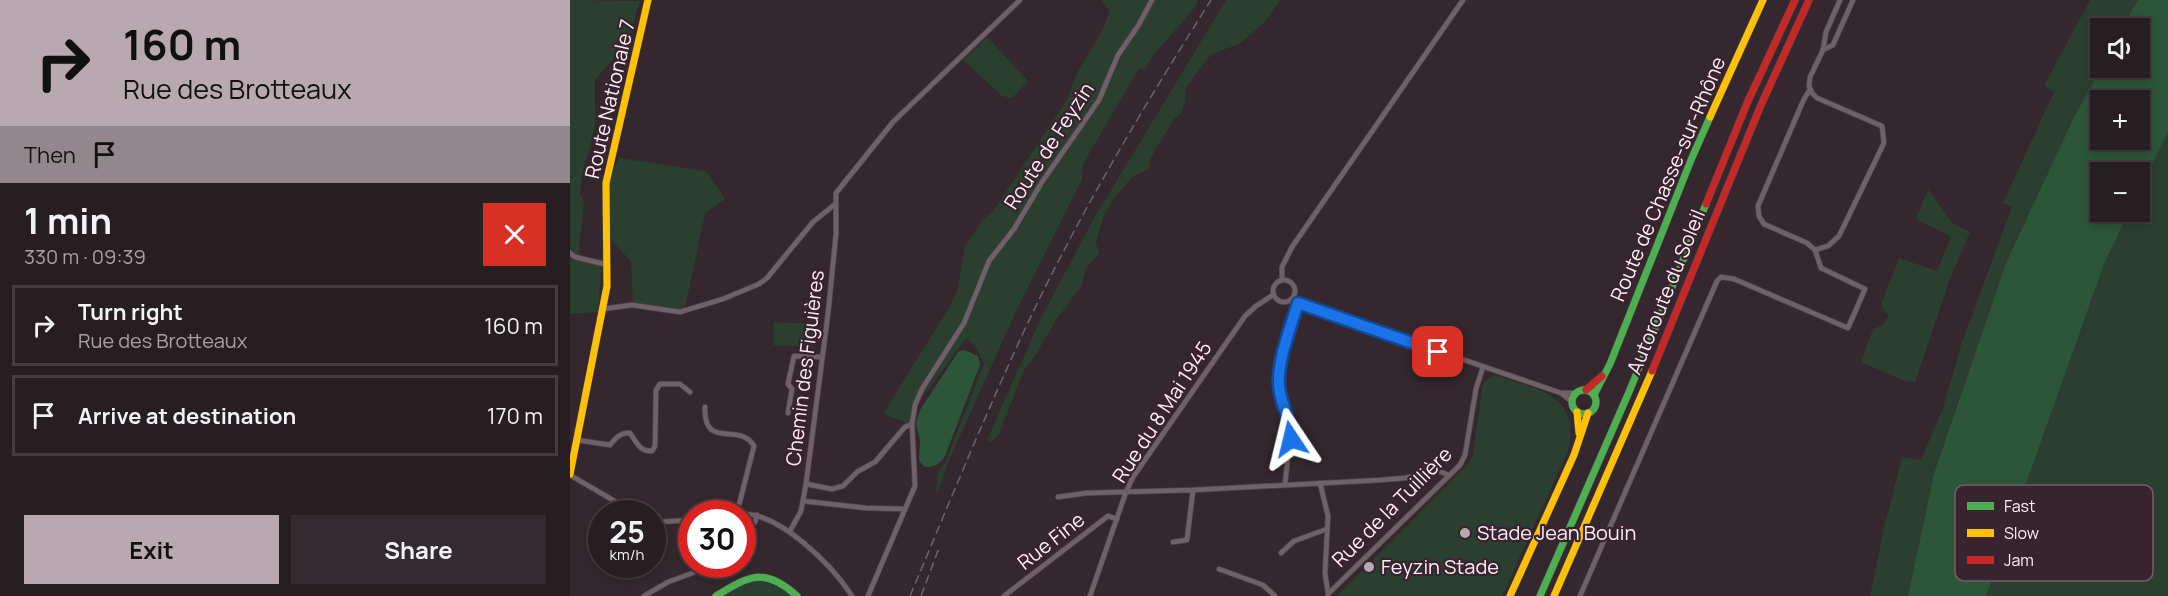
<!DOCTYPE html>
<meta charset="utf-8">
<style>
:root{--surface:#271e22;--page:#332b2f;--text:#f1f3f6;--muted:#a4a2a5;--line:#433c40;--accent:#b7a9af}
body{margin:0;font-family:Manrope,sans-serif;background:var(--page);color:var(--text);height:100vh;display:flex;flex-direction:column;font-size:22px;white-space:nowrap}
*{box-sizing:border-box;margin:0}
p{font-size:20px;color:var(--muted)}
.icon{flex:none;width:33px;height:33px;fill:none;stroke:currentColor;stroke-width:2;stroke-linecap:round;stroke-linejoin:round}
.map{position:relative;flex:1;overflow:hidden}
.drawer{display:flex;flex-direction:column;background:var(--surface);width:570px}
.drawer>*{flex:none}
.hud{background:#b7a9af;color:#111;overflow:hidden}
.buttons{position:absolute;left:1520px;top:18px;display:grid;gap:12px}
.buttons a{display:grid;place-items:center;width:60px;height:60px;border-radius:0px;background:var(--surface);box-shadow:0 3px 9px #0003,0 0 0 2px var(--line);font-size:30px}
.speed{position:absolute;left:18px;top:500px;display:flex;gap:12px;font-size:30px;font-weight:700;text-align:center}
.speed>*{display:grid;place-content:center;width:78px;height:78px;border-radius:50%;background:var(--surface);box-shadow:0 3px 9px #0003,0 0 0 2px var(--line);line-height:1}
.speed small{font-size:15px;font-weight:400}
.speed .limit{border:9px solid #d22;background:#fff;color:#111}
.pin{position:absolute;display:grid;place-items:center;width:51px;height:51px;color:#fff;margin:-26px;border-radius:12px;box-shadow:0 3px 9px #0006}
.me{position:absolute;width:66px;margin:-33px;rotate:350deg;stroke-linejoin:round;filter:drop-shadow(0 0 4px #0008)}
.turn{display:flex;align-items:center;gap:21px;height:126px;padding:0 24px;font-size:27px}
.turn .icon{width:78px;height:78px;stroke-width:2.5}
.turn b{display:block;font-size:42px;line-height:51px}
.then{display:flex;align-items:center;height:57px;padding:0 24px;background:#0003;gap:12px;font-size:22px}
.round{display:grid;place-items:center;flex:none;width:63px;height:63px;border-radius:0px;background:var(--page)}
.headline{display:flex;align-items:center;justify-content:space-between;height:102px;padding:0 24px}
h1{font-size:36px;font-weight:700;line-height:45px}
.primary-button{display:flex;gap:12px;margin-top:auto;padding:12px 24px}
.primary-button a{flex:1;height:69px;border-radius:0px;background:var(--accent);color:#111;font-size:24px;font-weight:700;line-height:69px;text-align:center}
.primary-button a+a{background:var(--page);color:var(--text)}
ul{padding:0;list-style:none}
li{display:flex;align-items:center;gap:18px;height:81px;margin:0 12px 9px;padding:0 12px;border:3px solid var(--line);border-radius:0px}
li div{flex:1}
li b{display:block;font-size:22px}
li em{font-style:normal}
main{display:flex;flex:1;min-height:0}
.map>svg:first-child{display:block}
.green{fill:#2a3f30}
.water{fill:#2c5539;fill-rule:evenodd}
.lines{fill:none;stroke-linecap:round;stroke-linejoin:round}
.street-casing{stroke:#4f454a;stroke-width:6}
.fast-casing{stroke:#4f454a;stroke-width:8}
.slow-casing{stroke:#4f454a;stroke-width:8}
.jam-casing{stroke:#4f454a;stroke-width:8}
.street{stroke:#706168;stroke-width:4.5}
.fast{stroke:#4caf50;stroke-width:7}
.slow{stroke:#ffc107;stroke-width:7}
.jam{stroke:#c62828;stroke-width:7}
.rail{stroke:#6f6469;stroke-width:1.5;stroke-dasharray:9 4.5;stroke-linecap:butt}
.route-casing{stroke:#114b97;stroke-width:15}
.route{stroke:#1a73e8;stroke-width:10}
.poi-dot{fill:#b7a9af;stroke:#39232e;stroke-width:2}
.labels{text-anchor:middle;stroke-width:4.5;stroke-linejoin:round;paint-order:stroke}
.street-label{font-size:20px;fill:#fdeef5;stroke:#39232e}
.poi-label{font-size:20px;fill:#fdeef5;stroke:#39232e;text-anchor:start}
.key{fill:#39232e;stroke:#74606a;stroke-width:1.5}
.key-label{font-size:16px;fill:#fdeef5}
</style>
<main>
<section class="drawer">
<div class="hud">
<div class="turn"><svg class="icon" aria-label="right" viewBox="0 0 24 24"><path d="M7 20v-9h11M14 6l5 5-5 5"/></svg><div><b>160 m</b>Rue des Brotteaux</div></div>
<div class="then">Then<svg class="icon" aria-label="arrive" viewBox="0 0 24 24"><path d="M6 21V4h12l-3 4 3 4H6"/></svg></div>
</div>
<div class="headline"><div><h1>1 min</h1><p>330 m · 09:39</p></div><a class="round" style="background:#d93025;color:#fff"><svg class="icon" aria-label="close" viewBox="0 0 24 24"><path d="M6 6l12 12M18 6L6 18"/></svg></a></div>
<ul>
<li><svg class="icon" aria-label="right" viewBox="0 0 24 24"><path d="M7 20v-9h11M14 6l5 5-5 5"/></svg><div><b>Turn right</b><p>Rue des Brotteaux</p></div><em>160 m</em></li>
<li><svg class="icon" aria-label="arrive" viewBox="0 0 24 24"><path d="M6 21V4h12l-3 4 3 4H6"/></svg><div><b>Arrive at destination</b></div><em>170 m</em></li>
</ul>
<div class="primary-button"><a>Exit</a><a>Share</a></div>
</section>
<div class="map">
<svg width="1598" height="596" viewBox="0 0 1598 596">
<rect width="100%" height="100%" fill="#34282e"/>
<g class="green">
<path d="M0 0 70 1 57 43 25 80V126L11 180 10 196 14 201 9 249 10 256 32 259 28 312 0 314Z"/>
<path d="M531 0H628L626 6 582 57 574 70 569 68 513 164 512 179 447 309 377 465 368 492 366 491 368 473 375 463 414 364 405 346 396 338 356 393 343 403 340 424 313 414 380 306 388 289 395 246 411 222 424 210 498 98 506 75 532 31 540 11Z"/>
<path d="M656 0H710L695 22 669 44 642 54 635 62 615 89V102L611 113 604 119 580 159 579 168 561 178 541 202 533 218 526 242 529 253 516 268 512 285 486 320 465 356 454 370 429 434 422 442 417 440 472 316 523 220Z"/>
<path d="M1520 0H1568L1552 28H1530L1531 68 1503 119 1436 263 1364 472 1338 596H1300L1314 528 1332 457 1351 460 1373 408 1392 342 1442 207 1433 203 1484 92 1474 86Z"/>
<path d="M417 37 458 81 442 98 432 96 393 60Z"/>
<path d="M1598 64V596H1380L1530 212H1569V140Z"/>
<path d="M49 158 136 171 155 199 135 213 115 308C99 314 79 306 63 303L61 261 41 240 39 230 40 176Z"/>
<path d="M1358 189 1382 223 1400 232 1380 279 1345 382H1337L1291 362 1303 329 1313 325 1319 315 1312 308V302L1329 258 1367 271 1381 237 1346 219Z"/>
<path d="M204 322 244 324 243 347 203 345Z"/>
<path d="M924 375C966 390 1009 391 999 449L932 596H767L900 462 903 454 913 383Z"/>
<path d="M188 580C203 581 211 585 222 596H153L173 583Z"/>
</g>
<g class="water">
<path d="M1568 0H1598V132L1569 189V172H1530V212H1559L1534 264 1416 596H1338L1364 473 1436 263 1503 119 1531 68H1569V28H1552ZM1530 100H1569V140H1530Z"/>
<path d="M394 350 408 356 410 365 375 456C370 464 363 469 353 466L349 460 350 441 346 424 350 410 388 352Z"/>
</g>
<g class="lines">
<g class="street-casing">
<g id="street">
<path d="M1253 50 1263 45 1283 0"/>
<path d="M1245 250 1258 246 1269 236 1314 143 1312 126 1247 98 1242 93 1239 86 1240 77 1253 50 1256 32 1270 0"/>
<path d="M0 253 5 257 38 265"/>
<circle cx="714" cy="291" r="11"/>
<path d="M712 280V267L722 247 893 0"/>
<path d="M723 298 728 303 991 393 1002 402"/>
<path d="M32 309 62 305 110 312 153 299 189 284 197 278 243 222 264 205"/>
<path d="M991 393H1005"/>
<path d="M135 407C133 451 170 421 184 446L167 513"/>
<path d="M218 413 222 389 218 384 224 356 252 357"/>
<path d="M7 440 40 445C46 438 50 432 60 433 67 443 70 452 82 451L85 446 86 390 90 384H110L120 392"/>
<path d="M0 475 65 513"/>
<path d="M750 483 758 516 755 573 758 593"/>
<path d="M236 484 262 489 273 486 287 472 305 462 335 427 342 424"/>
<path d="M715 485 721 424 708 383 712 362 728 303"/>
<path d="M488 497 517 493 623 490 811 480 835 478 867 470 878 475"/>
<path d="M233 501 296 508 335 509"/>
<path d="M172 514C210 513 262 565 282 596"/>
<path d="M82 520 89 522 122 520"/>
<path d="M220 531 231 511 236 484 258 314 266 234V193L323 122 450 0"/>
<path d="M172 534 185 522 187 515"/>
<path d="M603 542 617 540 623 490"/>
<path d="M711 553 724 541 757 529"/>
<path d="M649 569 693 585 705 596"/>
<path d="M758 594 890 465 895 455 906 389 913 367"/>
<path d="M74 596 98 582 147 564"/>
<path d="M298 596 345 486 342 424 345 405 352 389 394 323 419 261 444 229 472 182 529 100 548 55 568 26 582 0"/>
<path d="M434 596 538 516 547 519"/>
<path d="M520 596 556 492 563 477 675 316 686 306 703 295"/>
<path d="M1010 596 1147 281 1151 277 1164 279 1278 328 1295 289 1251 268 1245 250 1237 243 1194 224 1189 216 1188 206 1234 99 1240 90"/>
</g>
</g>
<g class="fast-casing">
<g id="fast">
<circle cx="1014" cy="402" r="12"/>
<path d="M1024 395 1040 364 1121 160 1140 117"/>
<path d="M146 596C180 575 195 567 227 596"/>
<path d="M970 596 1059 392 1136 204"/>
</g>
</g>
<g class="slow-casing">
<g id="slow">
<path d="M1140 117 1193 0"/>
<path d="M1007 412 1009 433"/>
<path d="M0 474 37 286 36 183 78 0"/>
<path d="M940 596 1004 455 1018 413"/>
<path d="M984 596 1082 371"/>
</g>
</g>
<g class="jam-casing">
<g id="jam">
<path d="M1136 204 1178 101 1225 0"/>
<path d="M1082 371 1191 105 1239 0"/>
<path d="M1016 390 1032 376"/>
</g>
</g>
<use href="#street" class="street"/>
<use href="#fast" class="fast"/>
<use href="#slow" class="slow"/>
<use href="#jam" class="jam"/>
<g class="rail">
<path d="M340 596C380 501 419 405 463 312 515 204 577 101 641 0"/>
<path d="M351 596 369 548"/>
</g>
</g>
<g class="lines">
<g class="route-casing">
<path id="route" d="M721 439C721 418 710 404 709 385 707 362 721 326 728 303L868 352"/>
</g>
<use href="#route" class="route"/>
</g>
<g class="poi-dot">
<circle cx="895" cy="533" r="6"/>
<circle cx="799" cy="567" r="6"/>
</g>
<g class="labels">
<g class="street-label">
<text transform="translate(40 99) rotate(-77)" y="7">Route Nationale 7</text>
<text transform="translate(479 146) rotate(-57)" y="7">Route de Feyzin</text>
<text transform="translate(1098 179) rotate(-67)" y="7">Route de Chasse-sur-Rhône</text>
<text transform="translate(1096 292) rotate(-68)" y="7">Autoroute du Soleil</text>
<text transform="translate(235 368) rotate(-83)" y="7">Chemin des Figuières</text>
<text transform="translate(592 412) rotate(-57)" y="7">Rue du 8 Mai 1945</text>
<text transform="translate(822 507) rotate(-45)" y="7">Rue de la Tuillière</text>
<text transform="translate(481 541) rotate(-38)" y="7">Rue Fine</text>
</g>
<g class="poi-label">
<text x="907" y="540">Stade Jean Bouin</text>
<text x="811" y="574">Feyzin Stade</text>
</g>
</g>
<rect x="1385" y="485" width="198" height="96" rx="9" class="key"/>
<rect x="1397" y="502" width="27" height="8" fill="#4caf50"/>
<rect x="1397" y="529" width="27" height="8" fill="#ffc107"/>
<rect x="1397" y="556" width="27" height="8" fill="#c62828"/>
<g class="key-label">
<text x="1434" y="512">Fast</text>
<text x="1434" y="539">Slow</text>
<text x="1434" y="566">Jam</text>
</g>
</svg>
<div class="buttons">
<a><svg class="icon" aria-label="sound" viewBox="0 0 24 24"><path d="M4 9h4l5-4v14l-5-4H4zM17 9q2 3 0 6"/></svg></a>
<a>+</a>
<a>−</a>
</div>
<div class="speed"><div>25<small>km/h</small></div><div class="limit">30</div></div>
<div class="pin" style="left:868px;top:352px;background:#d93025"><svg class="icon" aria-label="arrive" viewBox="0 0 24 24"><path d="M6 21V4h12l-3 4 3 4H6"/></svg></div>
<svg class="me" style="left:721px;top:439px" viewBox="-20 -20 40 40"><path d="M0-17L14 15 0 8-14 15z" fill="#1a73e8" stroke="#fff" stroke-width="4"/></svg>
</div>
</main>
